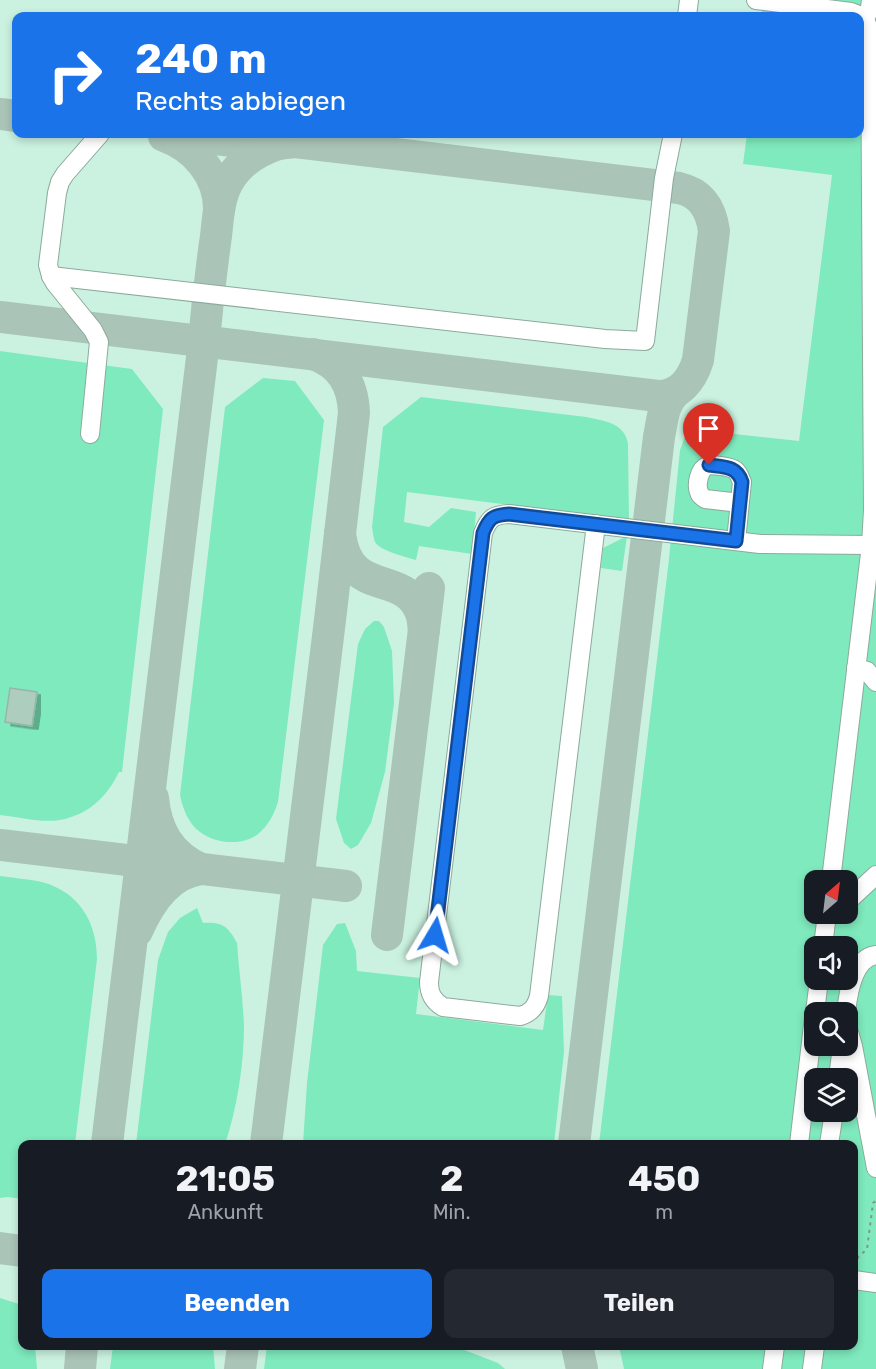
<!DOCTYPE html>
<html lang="de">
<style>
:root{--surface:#171b24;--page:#242831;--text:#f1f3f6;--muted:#9ea1a6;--accent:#1a73e8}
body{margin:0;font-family:Rubik,sans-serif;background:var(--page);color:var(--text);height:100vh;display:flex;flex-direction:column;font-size:22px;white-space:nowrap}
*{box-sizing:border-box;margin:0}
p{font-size:20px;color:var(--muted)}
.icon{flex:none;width:33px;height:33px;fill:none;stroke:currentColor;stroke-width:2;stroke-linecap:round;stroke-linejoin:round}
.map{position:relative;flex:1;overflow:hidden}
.sheet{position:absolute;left:18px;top:1140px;width:840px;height:210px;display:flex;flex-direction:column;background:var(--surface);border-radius:12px;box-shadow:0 3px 9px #0003}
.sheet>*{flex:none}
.banner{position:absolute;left:12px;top:12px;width:852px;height:126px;border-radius:12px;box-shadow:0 3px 9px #0003;background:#1a73e8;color:#fff;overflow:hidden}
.needle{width:39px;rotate:28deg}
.controls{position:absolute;left:804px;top:870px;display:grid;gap:12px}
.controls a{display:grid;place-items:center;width:54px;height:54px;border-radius:12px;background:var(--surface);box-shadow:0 3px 9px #0003;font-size:30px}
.pin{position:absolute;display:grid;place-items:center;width:51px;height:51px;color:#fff;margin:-62px -26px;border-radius:50% 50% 50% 0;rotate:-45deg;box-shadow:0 0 6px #0007}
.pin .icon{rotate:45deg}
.me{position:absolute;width:66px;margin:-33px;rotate:7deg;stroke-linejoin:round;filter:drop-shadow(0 0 4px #0008)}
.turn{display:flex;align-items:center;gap:21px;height:126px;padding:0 24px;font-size:27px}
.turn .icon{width:78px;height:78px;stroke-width:2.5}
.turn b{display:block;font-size:42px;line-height:51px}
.eta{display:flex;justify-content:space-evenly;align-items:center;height:102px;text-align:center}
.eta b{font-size:36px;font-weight:700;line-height:42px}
.action{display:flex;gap:12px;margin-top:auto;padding:12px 24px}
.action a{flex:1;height:69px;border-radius:12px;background:var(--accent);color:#fff;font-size:24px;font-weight:700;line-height:69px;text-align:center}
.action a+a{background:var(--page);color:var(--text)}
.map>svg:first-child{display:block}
.built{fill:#cbf2e0;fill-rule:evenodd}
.green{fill:#7feabe;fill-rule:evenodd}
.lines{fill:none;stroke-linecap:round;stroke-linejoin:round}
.taxiway{stroke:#aac4b8;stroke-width:32}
.building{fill:#adcdbe;stroke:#97b6a7;stroke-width:1.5;filter:url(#shadow)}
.minor-casing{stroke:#8caa9c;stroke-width:20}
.path{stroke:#80968c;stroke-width:2;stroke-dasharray:3 4.5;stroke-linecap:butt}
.minor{stroke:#fff;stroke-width:18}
.route-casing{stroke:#114b97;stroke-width:15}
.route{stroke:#1a73e8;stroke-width:10}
</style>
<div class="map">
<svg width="876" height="1369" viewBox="0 0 876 1369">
<defs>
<filter id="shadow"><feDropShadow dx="6" dy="3.5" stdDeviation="0" flood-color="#0004"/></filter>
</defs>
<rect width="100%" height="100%" fill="#defeef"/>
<path class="built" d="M0 0H876V1369H0ZM16 16H860V134H16ZM814 880H848V914H814ZM814 946H848V980H814ZM814 1012H848V1046H814ZM814 1078H848V1112H814ZM22 1144H854V1346H22Z"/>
<g class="green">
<path d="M763 0H876V1369H624L619 1346H854V1144H599L669 559 680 450 688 429 799 441 832 175 743 164 747 134H860V16H761ZM814 880H848V914H814ZM814 946H848V980H814ZM814 1012H848V1046H814ZM814 1078H848V1112H814Z"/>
<path d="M0 351 132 369 163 409 122 772H119C107 797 88 815 60 820 42 823 18 817 0 815Z"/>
<path d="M263 378 295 381 324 420 278 802C274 814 269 825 258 834 243 846 215 844 200 832 188 823 183 809 180 795L225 407Z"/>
<path d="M421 397 586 417C605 421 625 423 628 444L629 520 407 492 404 522 429 527 451 508 476 512 472 554 419 546 416 560C406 557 380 551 375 542 373 537 373 532 372 527L383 427Z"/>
<path d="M627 536 622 571 601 568 603 548Z"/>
<path d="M374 621H379L384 627 392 651 394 703 385 772 371 823 358 845 351 849 344 843 336 819 358 644 365 629Z"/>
<path d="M0 876C14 878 28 879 42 882 79 892 97 922 97 959L75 1144H22V1199L8 1197 0 1198Z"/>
<path d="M197 908 203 923C222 922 228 926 237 943 239 971 243 999 244 1026 244 1064 237 1109 225 1144H136L158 960 168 932 180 918Z"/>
<path d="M345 923 356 951 357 971 420 978 416 1014 543 1030 548 995 562 996 564 1052 554 1144H303L307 1083 323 945 337 924Z"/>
<path d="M0 1298 22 1305V1346H35L37 1369H0Z"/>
<path d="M113 1346H213L215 1369H110Z"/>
<path d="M267 1346H454L498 1363 505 1369H264Z"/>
</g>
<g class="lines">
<g class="taxiway">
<path d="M0 114 16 116"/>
<path d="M164 136C195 147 219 175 219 209"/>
<path d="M0 317 658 396C679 396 692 380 698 360L714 231C711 209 701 193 679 188L312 144 295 142 268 145 170 134"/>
<path d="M340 534C349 602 407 566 422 616 423 620 423 625 424 630"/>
<path d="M0 845 346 886"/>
<path d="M137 931C149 903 169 873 201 869 170 855 156 831 153 798"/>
<path d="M387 935 429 588"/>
<path d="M107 1144 204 341C207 306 211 271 216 236 218 218 219 198 228 182 239 162 257 151 278 144"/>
<path d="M266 1144 330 620 354 413C353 384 341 364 313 354"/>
<path d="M574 1144 659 437C663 418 662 407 675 392"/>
<path d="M0 1248 22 1251"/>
<path d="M577 1346 582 1369"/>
<path d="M80 1369 82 1346"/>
<path d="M240 1369 243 1346"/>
</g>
</g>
<path class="building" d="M10 688 37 692 32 726 5 722Z"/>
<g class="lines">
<g class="minor-casing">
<g id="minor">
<path d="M756 0 851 12C863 16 868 22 870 34L873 510 871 545 831 880"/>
<path d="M687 16 689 0"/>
<path d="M865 19 870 8 871 0"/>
<path d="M51 276 605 339 645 341 664 178 673 134"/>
<path d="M90 434 99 342 93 330 55 283 51 276 48 265 57 193 60 182 65 174 100 134"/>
<path d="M596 524 539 996C536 1007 531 1013 520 1016L443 1007C433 1001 429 994 429 982L483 533C489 518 493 515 509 514L760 544 871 545"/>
<path d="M736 541 742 482C740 478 739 473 735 470 731 467 712 464 707 466 699 469 696 485 699 492 700 496 702 496 705 499L740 503"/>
<path d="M856 668 867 671 876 682"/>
<path d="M848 901 876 875"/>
<path d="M823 946 827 914"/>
<path d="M815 1012 819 980"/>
<path d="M846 1012C848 994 853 958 876 955"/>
<path d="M848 1029 853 1046 876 1168"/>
<path d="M838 1078 842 1046"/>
<path d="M799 1144 814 1017"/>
<path d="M829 1144 834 1112"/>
<path d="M854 1280 876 1283"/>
<path d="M772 1369 775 1346"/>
<path d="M812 1369 815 1346"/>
</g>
</g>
<path class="path" d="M856 1266 858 1257 867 1249 873 1203 876 1201"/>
<use href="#minor" class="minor"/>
</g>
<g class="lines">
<g class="route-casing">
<path id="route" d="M435 935 483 533C489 518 493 515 509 514L736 541 742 482C737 466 724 467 709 465"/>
</g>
<use href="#route" class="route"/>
</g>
</svg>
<div class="controls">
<a><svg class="needle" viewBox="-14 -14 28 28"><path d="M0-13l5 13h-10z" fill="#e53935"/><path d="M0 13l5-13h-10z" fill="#9ea1a6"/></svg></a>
<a><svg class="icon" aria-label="sound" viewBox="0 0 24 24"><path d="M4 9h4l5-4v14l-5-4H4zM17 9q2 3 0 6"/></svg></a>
<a><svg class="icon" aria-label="search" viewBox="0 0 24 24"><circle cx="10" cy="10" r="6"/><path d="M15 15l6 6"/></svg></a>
<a><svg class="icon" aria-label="layers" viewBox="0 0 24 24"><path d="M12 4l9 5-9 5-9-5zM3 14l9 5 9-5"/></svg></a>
</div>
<div class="pin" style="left:709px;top:465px;background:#d93025"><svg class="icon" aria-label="arrive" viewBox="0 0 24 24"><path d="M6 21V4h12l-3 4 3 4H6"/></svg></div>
<svg class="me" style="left:435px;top:935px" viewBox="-20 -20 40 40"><path d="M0-17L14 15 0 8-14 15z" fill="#1a73e8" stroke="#fff" stroke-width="4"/></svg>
<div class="banner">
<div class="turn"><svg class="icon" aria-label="right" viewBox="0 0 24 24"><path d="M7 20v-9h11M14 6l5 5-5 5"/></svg><div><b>240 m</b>Rechts abbiegen</div></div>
</div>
<section class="sheet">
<div class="eta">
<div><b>21:05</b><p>Ankunft</p></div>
<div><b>2</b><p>Min.</p></div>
<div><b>450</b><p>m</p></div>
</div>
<div class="action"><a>Beenden</a><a>Teilen</a></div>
</section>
</div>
